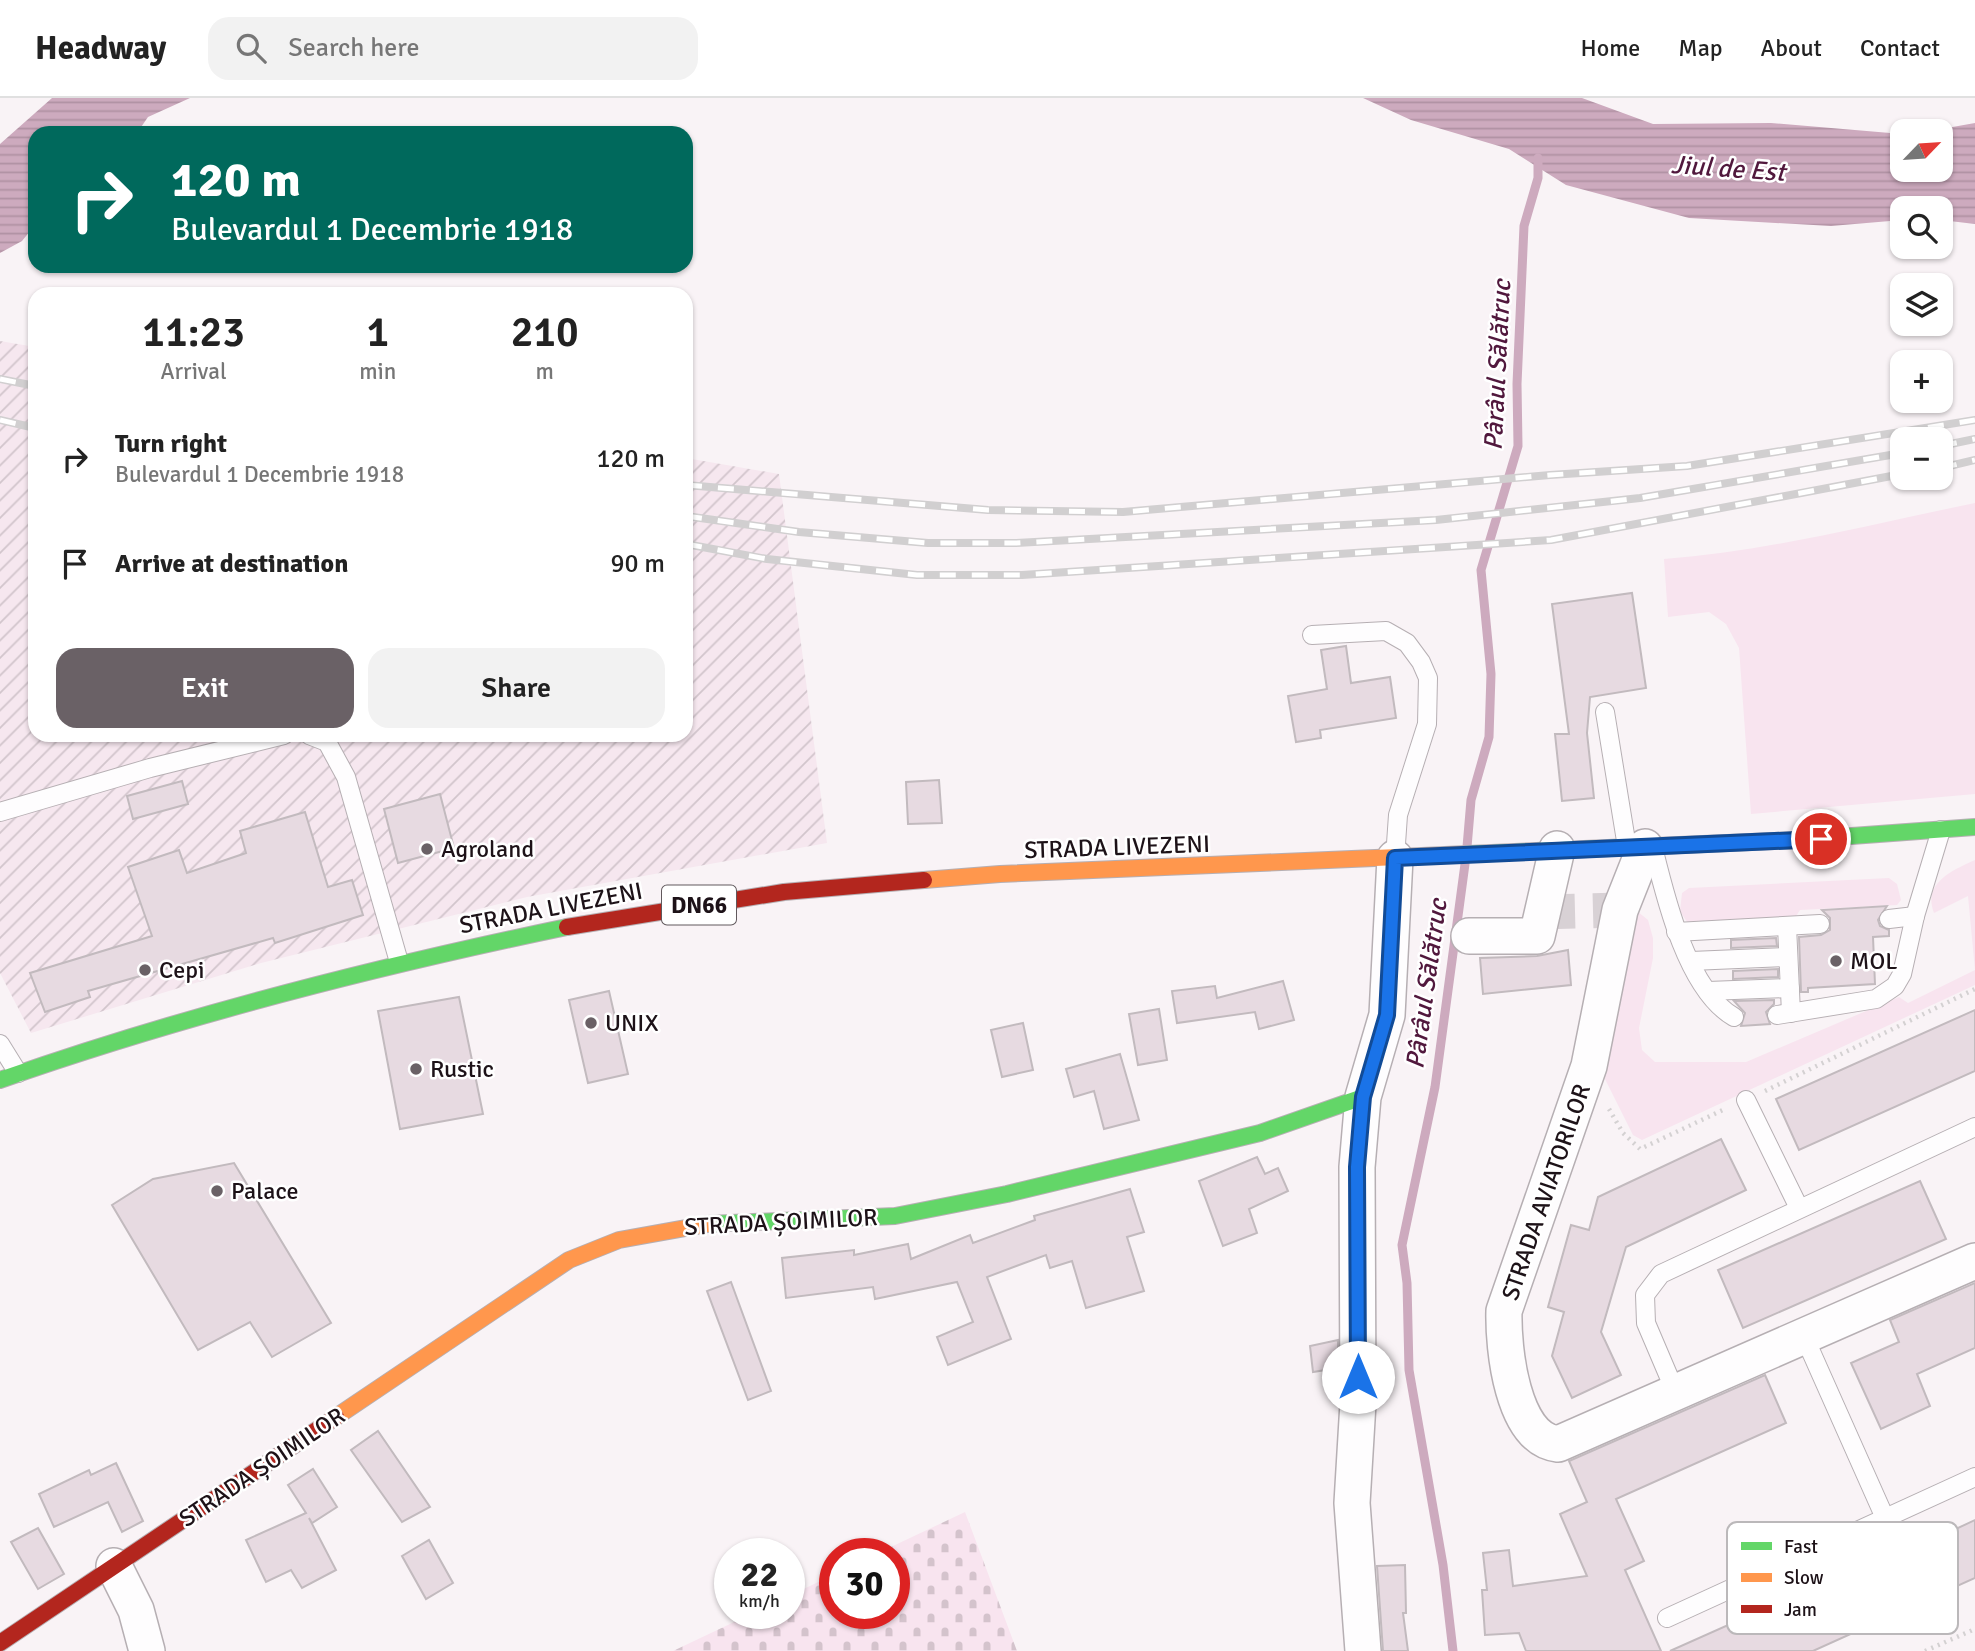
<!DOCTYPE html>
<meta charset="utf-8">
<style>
:root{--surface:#fff;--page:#f2f2f2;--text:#222;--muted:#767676;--line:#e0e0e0;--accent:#6a6166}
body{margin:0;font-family:Signika,sans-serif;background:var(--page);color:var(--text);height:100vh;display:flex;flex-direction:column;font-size:26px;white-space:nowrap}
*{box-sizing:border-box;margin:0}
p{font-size:23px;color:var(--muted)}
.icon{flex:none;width:38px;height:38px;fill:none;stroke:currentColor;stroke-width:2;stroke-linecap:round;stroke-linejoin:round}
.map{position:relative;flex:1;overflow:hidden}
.sheet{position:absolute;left:28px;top:189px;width:665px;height:455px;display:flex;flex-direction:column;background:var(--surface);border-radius:21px;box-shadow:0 2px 5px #0004}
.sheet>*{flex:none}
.banner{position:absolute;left:28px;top:28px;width:665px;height:147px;border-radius:21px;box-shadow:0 2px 5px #0004;background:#00695c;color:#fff;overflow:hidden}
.needle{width:46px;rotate:65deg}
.tools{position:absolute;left:1890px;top:21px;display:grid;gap:14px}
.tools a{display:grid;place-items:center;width:63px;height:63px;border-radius:14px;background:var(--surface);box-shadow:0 2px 5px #0004;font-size:35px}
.speed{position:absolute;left:714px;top:1440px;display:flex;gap:14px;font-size:35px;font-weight:700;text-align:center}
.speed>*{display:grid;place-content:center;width:91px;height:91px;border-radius:50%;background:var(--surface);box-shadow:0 2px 5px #0004;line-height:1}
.speed small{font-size:18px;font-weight:400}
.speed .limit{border:10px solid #d22;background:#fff;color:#111}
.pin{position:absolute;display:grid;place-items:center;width:60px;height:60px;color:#fff;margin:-30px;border:4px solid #fff;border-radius:50%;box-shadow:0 2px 7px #0007}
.me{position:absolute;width:77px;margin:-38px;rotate:0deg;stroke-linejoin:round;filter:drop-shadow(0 0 5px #0008)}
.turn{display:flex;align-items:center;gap:24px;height:147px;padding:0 28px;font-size:32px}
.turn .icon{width:91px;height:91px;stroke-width:2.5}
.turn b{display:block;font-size:49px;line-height:60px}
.eta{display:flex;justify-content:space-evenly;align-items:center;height:119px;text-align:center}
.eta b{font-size:42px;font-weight:600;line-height:49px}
.cta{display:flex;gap:14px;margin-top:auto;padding:14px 28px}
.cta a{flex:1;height:80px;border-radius:21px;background:var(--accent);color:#fff;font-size:28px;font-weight:600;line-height:80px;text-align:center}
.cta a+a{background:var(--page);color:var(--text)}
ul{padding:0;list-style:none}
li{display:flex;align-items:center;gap:21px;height:105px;padding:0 28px}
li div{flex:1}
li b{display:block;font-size:26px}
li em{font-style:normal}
header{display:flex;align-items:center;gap:42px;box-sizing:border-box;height:98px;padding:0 35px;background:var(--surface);border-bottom:2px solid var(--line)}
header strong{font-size:33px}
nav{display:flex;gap:38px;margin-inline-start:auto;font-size:24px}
.search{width:490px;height:63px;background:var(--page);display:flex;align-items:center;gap:18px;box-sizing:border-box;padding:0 24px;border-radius:21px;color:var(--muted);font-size:26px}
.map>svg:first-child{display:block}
.industrial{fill:url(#industrial-furrows)}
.grass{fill:#f8e4ef}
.cemetery{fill:url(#cemetery-stones)}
.water{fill:url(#water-rules)}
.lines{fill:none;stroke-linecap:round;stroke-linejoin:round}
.stream{stroke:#cdaabe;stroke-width:9}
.building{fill:#e7dae1;stroke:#c2babe;stroke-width:2}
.street-tunnel{stroke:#d8d1d5;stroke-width:35;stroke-dasharray:35 18;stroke-linecap:butt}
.lane-casing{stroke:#b6afb3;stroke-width:20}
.street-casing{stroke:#b6afb3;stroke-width:38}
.fast-casing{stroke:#b6afb3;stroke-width:18}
.slow-casing{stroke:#b6afb3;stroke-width:18}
.jam-casing{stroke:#b6afb3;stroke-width:18}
.path{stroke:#d4d1d2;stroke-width:4.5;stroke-dasharray:2 5;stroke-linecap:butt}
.lane{stroke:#fefdfe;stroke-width:18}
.street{stroke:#fefdfe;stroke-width:35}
.fast{stroke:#63d668;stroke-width:16}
.slow{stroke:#ff974d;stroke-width:16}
.jam{stroke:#b3261e;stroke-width:16}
.rail-casing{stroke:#d1cfd0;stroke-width:8}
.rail{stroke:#fff;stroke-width:5;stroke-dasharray:16;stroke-linecap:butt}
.route-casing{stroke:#114b97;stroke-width:18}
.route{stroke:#1a73e8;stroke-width:12}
.poi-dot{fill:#6a6166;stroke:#fff;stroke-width:2.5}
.labels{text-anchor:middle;stroke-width:5;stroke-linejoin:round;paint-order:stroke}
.shield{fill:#fff;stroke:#61595d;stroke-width:2}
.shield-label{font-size:23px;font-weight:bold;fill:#1d1218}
.street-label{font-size:24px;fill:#1d1218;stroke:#fff}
.poi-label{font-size:24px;fill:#1d1218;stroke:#fff;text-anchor:start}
.water-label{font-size:26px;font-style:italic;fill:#51183d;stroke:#fff}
.key{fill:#fff;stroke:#bbb8ba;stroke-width:2}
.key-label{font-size:19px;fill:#1d1218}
</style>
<header>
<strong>Headway</strong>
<div class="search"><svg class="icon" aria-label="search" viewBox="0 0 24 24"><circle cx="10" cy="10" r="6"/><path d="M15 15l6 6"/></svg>Search here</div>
<nav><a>Home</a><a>Map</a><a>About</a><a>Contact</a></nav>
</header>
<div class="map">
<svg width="1975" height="1553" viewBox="0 0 1975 1553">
<defs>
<pattern id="industrial-furrows" width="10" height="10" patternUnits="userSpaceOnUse" patternTransform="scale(1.75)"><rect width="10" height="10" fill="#f6e7ef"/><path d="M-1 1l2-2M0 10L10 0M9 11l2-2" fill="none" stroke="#d2c5cc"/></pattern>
<pattern id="cemetery-stones" width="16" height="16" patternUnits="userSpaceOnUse" patternTransform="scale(1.75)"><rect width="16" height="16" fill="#f8e4ef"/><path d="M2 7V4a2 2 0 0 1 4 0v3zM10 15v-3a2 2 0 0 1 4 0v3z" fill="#d4c3cc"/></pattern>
<pattern id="water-rules" width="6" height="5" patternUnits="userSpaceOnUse" patternTransform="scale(1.75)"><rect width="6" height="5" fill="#cdaabe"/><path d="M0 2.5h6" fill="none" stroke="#b091a3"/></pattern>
</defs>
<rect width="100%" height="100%" fill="#f9f3f6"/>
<path class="industrial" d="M0 243 35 249V637H686V360L779 376 827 745 527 799 261 865 31 935 0 875Z"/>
<g class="grass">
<path d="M1975 405V696L1751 716 1739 550 1726 526 1709 514 1668 519 1664 461C1769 453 1872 426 1975 405Z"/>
<path d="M1975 762V887L1642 1042 1633 1037 1601 973 1637 813 1648 822 1653 840V860L1639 930 1642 952 1655 964H1746L1899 899 1908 905 1975 872 1968 798 1934 815C1922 785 1953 772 1975 762Z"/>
<path d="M1889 780 1897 786 1901 802 1897 807 1800 812 1794 821 1689 827 1680 813 1682 795 1689 790Z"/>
</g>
<path class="cemetery" d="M965 1414 1017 1553H673L751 1516H789V1498L835 1476V1516H894V1456H876Z"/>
<g class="water">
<path d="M52 0H190L148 19 137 35H35V127L22 143 0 155V46Z"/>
<path d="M1363 0H1582L1653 26 1771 25 1902 36V72H1941V33H1930L1975 25V126L1941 122V110H1902V122L1831 128 1689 120 1566 87 1509 51 1411 22Z"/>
</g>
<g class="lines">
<g class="stream">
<path d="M1467 749 1471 702 1489 639 1491 576 1481 472 1518 348 1517 286 1524 128 1538 80V60"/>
<path d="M1453 1553 1443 1467 1409 1272 1407 1185 1402 1147 1435 989 1465 766"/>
</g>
</g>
<g class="building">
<path d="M1632 495 1646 590 1590 599 1587 635 1594 700 1562 703 1555 636H1569L1552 506Z"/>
<path d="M1346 548 1351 585 1390 579 1396 620 1320 632 1321 640 1296 644 1288 598 1327 591 1321 552Z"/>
<path d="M939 682 942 725 908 726 906 684Z"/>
<path d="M182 683 188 706 133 721 127 698Z"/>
<path d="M440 696 454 750 398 765 384 711Z"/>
<path d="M305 714 328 789 352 782 363 817 275 845 273 840 88 893 90 899 45 914 30 875 152 838 128 769 179 752 187 775 246 755 240 733Z"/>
<path d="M1887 808 1878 822 1880 828 1889 832V838L1873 839 1875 886 1808 890V894H1801L1799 839 1821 837 1830 832V820L1822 812Z"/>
<path d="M1776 840 1777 848 1731 850V842Z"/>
<path d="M1568 852 1571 887 1483 896 1480 860 1537 858Z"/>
<path d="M1778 871V879L1733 881V873Z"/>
<path d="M1283 883 1294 922 1259 931 1255 914 1177 925 1172 893 1215 888 1217 900Z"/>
<path d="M609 893 628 976 588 985 569 902Z"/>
<path d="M459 899 483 1016 400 1031 378 913Z"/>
<path d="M1774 902V906L1766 914 1770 926 1741 928 1745 915 1734 903Z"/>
<path d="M1159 911 1167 962 1138 967 1129 916Z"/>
<path d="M1975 912V973L1799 1052 1776 1001Z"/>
<path d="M1023 925 1033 972 1002 979 991 932Z"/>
<path d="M1120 956 1139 1022 1104 1031 1094 993 1074 999 1066 971Z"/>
<path d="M1721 1041 1746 1092 1626 1149 1601 1234 1621 1277 1572 1300 1552 1258 1564 1214 1548 1209 1571 1127 1589 1132 1598 1099Z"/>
<path d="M1257 1059 1265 1076 1278 1070 1288 1093 1249 1111 1257 1135 1223 1148 1199 1083Z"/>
<path d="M234 1065 331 1225 272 1259 250 1224 198 1252 112 1107 153 1081Z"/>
<path d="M1920 1083 1946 1141 1743 1230 1718 1172Z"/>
<path d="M1130 1091 1144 1134 1127 1139 1144 1193 1086 1210 1072 1163 1050 1170 1046 1157 987 1179 1011 1241 948 1267 937 1239 973 1224 957 1184 875 1201 873 1189 786 1200 782 1160 854 1152V1157L908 1146 911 1161 970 1137 973 1145 1035 1122 1034 1118Z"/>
<path d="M731 1184 771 1293 748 1302 707 1193Z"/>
<path d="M1975 1185V1250L1917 1276 1930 1308 1881 1331 1851 1265 1899 1244 1890 1222Z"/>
<path d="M1338 1242V1270L1313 1274 1310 1248Z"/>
<path d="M1765 1277 1786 1325 1616 1401 1644 1463 1625 1472 1661 1553H1526L1519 1535 1485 1537 1482 1492H1487L1483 1455 1509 1452 1513 1488 1587 1478 1560 1416 1587 1404 1569 1363Z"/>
<path d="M378 1333 430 1409 402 1424 351 1352Z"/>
<path d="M116 1365 143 1423 122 1434 108 1404 54 1429 39 1396 89 1372 91 1377Z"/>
<path d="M313 1371 337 1409 312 1425 309 1420 336 1472 302 1490 291 1472 266 1484 246 1442 306 1415 288 1387Z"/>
<path d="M1975 1422V1480L1813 1553H1670L1923 1440 1926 1445Z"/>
<path d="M38 1430 64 1476 38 1491 11 1444Z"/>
<path d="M429 1442 453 1485 426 1501 402 1458Z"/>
<path d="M1405 1467 1406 1515H1403L1408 1553H1383L1377 1468Z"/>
</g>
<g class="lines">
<path class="street-tunnel" d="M1540 814 1620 812"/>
<g class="lane-casing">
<g id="lane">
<path d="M1312 537 1386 533 1407 545 1421 564 1428 580 1427 626 1398 717 1395 760"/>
<path d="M1605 614 1627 749"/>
<path d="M309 637 327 644 346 679 399 864"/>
<path d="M0 714 150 670 284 637"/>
<path d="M1653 749C1665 798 1687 892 1734 919"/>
<path d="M1889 821 1915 818"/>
<path d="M1787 828 1791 915"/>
<path d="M1676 834 1820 826"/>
<path d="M1691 863 1788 859"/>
<path d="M1708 893 1790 890"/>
<path d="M1777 917 1876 901 1895 888 1902 876 1915 818 1941 732"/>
<path d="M0 946 18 975"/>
<path d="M1746 1002 1799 1110"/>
<path d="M1804 1238 1885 1420"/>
<path d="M1675 1293 1646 1225 1645 1197 1661 1176 1975 1029"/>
<path d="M1667 1520 1975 1379"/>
</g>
</g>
<g class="street-casing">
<g id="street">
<path d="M1645 749 1620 812 1589 968 1504 1213C1503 1250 1512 1341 1558 1346L1975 1163"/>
<path d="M1469 838H1537L1557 751"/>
<path d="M114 1468 136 1512 147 1553"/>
<path d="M1363 1553 1352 1405 1358 1305 1357 1069 1363 999 1387 917 1395 760"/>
</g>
</g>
<g class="fast-casing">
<g id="fast">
<path d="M1468 756 1797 742 1975 729"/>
<path d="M0 982C185 917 375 869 567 829"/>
<path d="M708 1126 895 1118 1007 1096 1260 1035 1363 999"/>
</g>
</g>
<g class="slow-casing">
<g id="slow">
<path d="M924 782 1000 776 1468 756"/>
<path d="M336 1319 569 1162 619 1142 708 1126"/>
</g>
</g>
<g class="jam-casing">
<g id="jam">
<path d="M567 829 784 794 924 782"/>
<path d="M0 1545 336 1319"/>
</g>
</g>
<g class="path">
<path d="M1765 993 1975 891"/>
<path d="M1609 1011 1623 1035 1640 1051 1725 1011"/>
<path d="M1925 1553 1975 1531"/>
</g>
<use href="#lane" class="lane"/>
<use href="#street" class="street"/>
<use href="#fast" class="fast"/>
<use href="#slow" class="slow"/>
<use href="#jam" class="jam"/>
<g class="rail-casing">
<g id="rail">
<path d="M0 281 35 288"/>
<path d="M0 322 35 330"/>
<path d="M1941 348 1975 341"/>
<path d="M1941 370 1975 362"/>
<path d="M686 387 988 412 1123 414 1550 377 1687 368 1975 322"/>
<path d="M686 418 799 434 928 445H1016L1436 422 1640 400 1902 355"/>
<path d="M686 446 767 461 917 477H1022L1551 442 1902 376"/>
</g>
</g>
<use href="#rail" class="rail"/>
</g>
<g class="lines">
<g class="route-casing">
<path id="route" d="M1358 1279 1357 1069 1363 999 1387 917 1395 760 1821 741"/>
</g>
<use href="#route" class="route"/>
</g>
<g class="poi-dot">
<circle cx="427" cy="751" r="7"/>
<circle cx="1836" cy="863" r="7"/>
<circle cx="145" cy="872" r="7"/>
<circle cx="591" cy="925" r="7"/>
<circle cx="416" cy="971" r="7"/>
<circle cx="217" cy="1093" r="7"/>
</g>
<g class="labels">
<rect class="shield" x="662" y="787.5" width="74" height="39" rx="5"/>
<g class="shield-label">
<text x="699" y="815">DN66</text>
</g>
<g class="street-label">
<text transform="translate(1117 749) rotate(-2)" y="8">STRADA LIVEZENI</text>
<text transform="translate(551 810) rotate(-11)" y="8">STRADA LIVEZENI</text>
<text transform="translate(1546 1094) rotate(-71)" y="8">STRADA AVIATORILOR</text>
<text transform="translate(781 1124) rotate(-3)" y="8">STRADA ȘOIMILOR</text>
<text transform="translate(262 1369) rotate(-34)" y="8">STRADA ȘOIMILOR</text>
</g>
<g class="poi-label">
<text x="441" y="759">Agroland</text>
<text x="1850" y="871">MOL</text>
<text x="159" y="880">Cepi</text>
<text x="605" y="933">UNIX</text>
<text x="430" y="979">Rustic</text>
<text x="231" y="1101">Palace</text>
</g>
<g class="water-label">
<text transform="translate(1728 70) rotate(4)" y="9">Jiul de Est</text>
<text transform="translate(1497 267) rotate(-87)" y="9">Pârâul Sălătruc</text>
<text transform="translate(1426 886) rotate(-82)" y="9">Pârâul Sălătruc</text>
</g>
</g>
<rect x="1727" y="1424" width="231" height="112" rx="10" class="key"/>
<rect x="1741" y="1444" width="31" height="8" fill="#63d668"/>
<rect x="1741" y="1475" width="31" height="9" fill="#ff974d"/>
<rect x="1741" y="1507" width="31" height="8" fill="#b3261e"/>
<g class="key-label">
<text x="1784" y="1455">Fast</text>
<text x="1784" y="1486">Slow</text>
<text x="1784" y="1518">Jam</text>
</g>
</svg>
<div class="tools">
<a><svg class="needle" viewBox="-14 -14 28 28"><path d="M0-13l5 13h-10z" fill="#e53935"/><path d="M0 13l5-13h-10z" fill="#767676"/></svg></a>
<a><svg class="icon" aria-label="search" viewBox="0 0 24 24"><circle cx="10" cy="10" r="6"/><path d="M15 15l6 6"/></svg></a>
<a><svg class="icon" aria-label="layers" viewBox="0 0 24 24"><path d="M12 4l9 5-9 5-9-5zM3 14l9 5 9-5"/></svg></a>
<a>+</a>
<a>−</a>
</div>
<div class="speed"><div>22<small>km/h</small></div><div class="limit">30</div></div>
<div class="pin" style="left:1821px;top:741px;background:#d93025"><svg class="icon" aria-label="arrive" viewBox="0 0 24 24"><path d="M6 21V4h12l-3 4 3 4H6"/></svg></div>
<svg class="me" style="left:1358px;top:1279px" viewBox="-20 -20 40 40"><circle r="19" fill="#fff"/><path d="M0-13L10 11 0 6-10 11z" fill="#1a73e8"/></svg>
<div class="banner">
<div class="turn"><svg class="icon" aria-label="right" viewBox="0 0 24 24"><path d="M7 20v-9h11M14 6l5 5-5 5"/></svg><div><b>120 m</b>Bulevardul 1 Decembrie 1918</div></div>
</div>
<section class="sheet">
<div class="eta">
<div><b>11:23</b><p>Arrival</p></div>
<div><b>1</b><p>min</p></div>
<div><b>210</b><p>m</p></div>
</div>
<ul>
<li><svg class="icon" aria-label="right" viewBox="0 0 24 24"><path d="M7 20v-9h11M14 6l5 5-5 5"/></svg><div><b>Turn right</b><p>Bulevardul 1 Decembrie 1918</p></div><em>120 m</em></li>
<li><svg class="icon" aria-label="arrive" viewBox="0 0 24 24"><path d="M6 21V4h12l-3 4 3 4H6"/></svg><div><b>Arrive at destination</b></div><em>90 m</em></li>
</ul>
<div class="cta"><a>Exit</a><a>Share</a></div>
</section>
</div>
